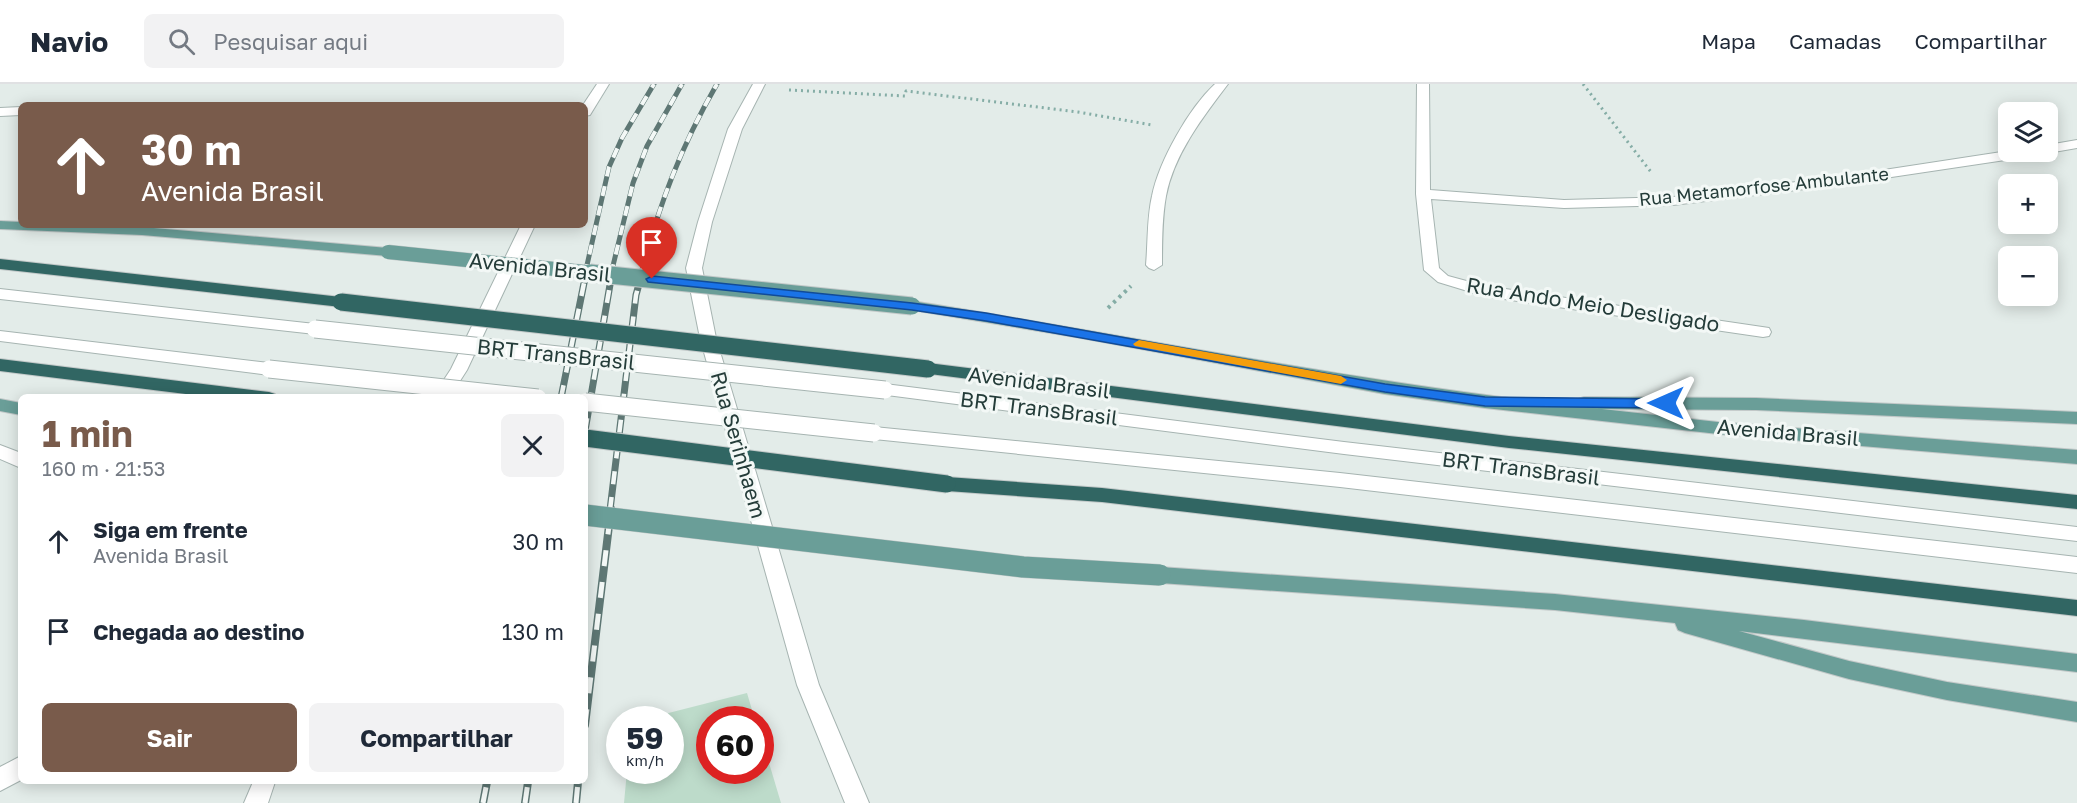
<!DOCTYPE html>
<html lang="pt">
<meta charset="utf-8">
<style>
:root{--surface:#fff;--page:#f2f2f3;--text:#1f2937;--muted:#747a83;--line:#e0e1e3;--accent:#795b4b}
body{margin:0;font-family:"Golos Text",sans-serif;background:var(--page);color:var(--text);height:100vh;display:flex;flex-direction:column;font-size:22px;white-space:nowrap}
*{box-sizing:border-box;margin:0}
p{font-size:20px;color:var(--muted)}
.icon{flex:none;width:33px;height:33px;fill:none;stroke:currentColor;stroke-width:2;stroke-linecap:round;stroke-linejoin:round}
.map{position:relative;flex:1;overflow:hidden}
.panel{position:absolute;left:18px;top:310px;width:570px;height:390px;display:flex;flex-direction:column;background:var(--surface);border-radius:9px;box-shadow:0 3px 15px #0003}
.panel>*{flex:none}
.guide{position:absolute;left:18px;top:18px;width:570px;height:126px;border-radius:9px;box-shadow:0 3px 15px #0003;background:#795b4b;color:#fff;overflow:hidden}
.controls{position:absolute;left:1998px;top:18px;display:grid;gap:12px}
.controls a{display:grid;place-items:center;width:60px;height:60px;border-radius:9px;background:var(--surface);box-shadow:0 3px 15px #0003;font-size:30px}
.speed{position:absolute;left:606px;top:622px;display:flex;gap:12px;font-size:30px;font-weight:700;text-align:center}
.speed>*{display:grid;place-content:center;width:78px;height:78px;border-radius:50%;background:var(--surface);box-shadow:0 3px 15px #0003;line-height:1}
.speed small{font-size:15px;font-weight:400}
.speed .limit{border:9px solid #d22;background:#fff;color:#111}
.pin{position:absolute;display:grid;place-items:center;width:51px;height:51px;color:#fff;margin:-62px -26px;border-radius:50% 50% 50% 0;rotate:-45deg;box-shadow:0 0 6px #0007}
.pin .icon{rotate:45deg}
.me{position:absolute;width:66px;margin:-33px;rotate:270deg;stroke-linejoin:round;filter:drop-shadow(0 0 4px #0008)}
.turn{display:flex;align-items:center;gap:21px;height:126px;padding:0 24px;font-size:27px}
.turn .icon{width:78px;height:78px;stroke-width:2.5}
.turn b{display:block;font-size:42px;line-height:51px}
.round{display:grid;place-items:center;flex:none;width:63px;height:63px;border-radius:9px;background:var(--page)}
.summary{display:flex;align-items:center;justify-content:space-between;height:102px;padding:0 24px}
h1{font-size:36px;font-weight:700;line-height:45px;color:var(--accent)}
.primary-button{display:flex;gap:12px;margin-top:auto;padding:12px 24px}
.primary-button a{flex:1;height:69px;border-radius:9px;background:var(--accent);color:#fff;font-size:24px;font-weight:700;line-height:69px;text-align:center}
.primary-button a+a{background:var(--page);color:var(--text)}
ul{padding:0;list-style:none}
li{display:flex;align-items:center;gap:18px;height:90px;padding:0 24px}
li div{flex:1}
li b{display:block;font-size:22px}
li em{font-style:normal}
header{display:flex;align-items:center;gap:36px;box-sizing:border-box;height:84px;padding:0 30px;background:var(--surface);border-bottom:2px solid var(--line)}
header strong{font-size:28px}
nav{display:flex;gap:33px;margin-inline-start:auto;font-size:21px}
.search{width:420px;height:54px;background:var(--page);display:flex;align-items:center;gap:15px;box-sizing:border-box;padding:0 21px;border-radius:9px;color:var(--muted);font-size:22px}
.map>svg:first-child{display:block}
.green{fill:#bddbca}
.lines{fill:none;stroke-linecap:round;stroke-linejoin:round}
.lane-casing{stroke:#a6b4b1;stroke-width:2}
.street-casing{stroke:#a6b4b1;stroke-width:2}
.primary-casing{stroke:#c2c8c8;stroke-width:2}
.highway-casing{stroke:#c2c8c8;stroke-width:2}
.path-far1{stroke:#85ada6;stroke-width:3;stroke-dasharray:2 4;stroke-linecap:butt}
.path{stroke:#85ada6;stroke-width:4;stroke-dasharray:3 4.5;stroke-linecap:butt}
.lane{fill:#fff;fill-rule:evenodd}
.street{fill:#fff;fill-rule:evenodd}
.primary{fill:#6a9e98;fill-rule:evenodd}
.highway{fill:#316663;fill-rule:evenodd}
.rail-far2-casing{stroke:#5e7774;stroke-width:5}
.rail-far1-casing{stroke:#5e7774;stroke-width:7}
.rail-casing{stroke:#5e7774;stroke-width:8}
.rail-far2{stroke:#f3f8f6;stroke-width:4;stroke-dasharray:10;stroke-linecap:butt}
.rail-far1{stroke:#f3f8f6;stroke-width:4.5;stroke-dasharray:13;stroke-linecap:butt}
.rail{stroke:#f3f8f6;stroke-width:5;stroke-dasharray:16;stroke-linecap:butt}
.lane-bridge-casing{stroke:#a6b4b1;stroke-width:19;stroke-linecap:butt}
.primary-bridge-far2-casing{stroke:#c2c8c8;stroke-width:15;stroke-linecap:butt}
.primary-bridge-far1-casing{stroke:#c2c8c8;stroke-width:19;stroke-linecap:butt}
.primary-bridge-casing{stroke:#c2c8c8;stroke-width:22;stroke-linecap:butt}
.highway-bridge-casing{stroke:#c2c8c8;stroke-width:19;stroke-linecap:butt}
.lane-bridge{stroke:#fff;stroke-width:17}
.primary-bridge-far2{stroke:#6a9e98;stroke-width:14}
.primary-bridge-far1{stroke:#6a9e98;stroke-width:17}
.primary-bridge{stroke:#6a9e98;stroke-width:21}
.highway-bridge{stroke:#316663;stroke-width:17}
.route{fill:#1a73e8;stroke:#114b97;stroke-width:1.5}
.slow{fill:#f59e0b}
.labels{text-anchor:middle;stroke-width:6;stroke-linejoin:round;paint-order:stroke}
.far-street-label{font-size:18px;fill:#243c39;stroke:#f3f8f6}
.street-label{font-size:21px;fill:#243c39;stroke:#f3f8f6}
</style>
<header>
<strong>Navio</strong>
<div class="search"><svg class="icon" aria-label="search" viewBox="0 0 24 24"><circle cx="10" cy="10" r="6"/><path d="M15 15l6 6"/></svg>Pesquisar aqui</div>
<nav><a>Mapa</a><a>Camadas</a><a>Compartilhar</a></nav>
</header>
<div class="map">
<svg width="2077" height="719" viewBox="0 0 2077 719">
<rect width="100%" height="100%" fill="#e3ece9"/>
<path class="green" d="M747 609 755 636H710V687H760L761 652 781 719H624L627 687H670V636H641Z"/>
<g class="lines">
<g class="lane-casing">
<g id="lane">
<path d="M0 205 315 240 323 245 315 250 0 215Z"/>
<path d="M0 247 269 279 275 281 277 285 275 289 269 291 0 257Z"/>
<path d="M885 300 1344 358 2077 443V457L1344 370 879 310 876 306 879 302Z"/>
<path d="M874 343 1340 389 2077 473V489L1340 403 874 355 868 353 865 349 868 345Z"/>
</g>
</g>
<g class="street-casing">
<g id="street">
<path d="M597 0H609L590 31 585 32 583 21Z"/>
<path d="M753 0H765L742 45 712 138 702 184 716 254 819 601 869 719H845L797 601 700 254 686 184 698 138 728 45Z"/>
<path d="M1215 0H1228C1203 33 1174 70 1166 112 1162 134 1162 158 1162 181L1154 186 1149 184 1146 181C1148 158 1147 134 1152 112 1159 77 1189 24 1215 0Z"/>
<path d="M1417 0H1429L1430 106 1564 116 1673 113 1838 93 2008 67 2039 68 2032 72 1838 101 1673 121 1564 124 1431 115 1439 184 1448 192 1485 202 1769 244 1771 248 1769 252 1763 253 1484 212 1438 198 1424 186 1416 110Z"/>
<path d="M21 23V31L0 32V24Z"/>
<path d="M2077 56V64L2048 69 2043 68H2048V61Z"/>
<path d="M521 141H535L467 286 449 314H432L451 285Z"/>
<path d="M0 361 21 369V384L0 375Z"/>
<path d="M21 672V696L0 707V683Z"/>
<path d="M253 698H275L268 719H244Z"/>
</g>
</g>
<g class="primary-casing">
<g id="primary">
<path d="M0 137 21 138V141L142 143 388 164 395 168 388 172 142 151 0 145Z"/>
<path d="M912 217C1134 252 1354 298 1577 322L1575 319 1578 315 1584 313 1756 314 2077 328V340L1756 326 1602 325 1718 338 2077 366V380L1718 350 1485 324 1385 310 1081 254 906 225 904 222Z"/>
<path d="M0 315 21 319V331L0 327Z"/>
<path d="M1160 483 1555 510 1804 536 2077 570V588L1739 547 1849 577 1947 598 2077 618V638L1947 616 1849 595 1685 549 1678 546 1675 539 1555 526 1160 499 1153 497 1150 491 1153 485Z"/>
</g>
</g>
<g class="highway-casing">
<g id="highway">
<path d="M0 175 341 213 349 218 341 223 0 185Z"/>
<path d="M0 275 269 308 275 310 277 314H218L0 287Z"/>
<path d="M928 279 1509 352 2077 411V425L1509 364 922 289 920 285 922 281Z"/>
<path d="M947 393 1102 404 2077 516V532L1102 418 947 407 940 405 938 400 940 395Z"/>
</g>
</g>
<g class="path-far1">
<path d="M1583 0 1651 88"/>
<path d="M789 6 905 12 906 7 1078 28 1152 41"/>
</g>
<path class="path" d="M1108 224 1131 202"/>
<use href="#lane" class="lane"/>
<use href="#street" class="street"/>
<use href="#primary" class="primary"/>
<use href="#highway" class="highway"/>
<g class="rail-far2-casing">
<g id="rail-far2">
<path d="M585 190 609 83 622 54 654 0"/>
<path d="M611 190 633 99 647 62 682 0"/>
<path d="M641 190C659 121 681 62 717 0"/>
</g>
</g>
<g class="rail-far1-casing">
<g id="rail-far1">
<path d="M561 314 586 189"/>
<path d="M585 347 612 189"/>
<path d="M610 426 636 211 642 189"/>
</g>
</g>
<g class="rail-casing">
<g id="rail">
<path d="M585 641 611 425"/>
<path d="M483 719 487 698"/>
<path d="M525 719 528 698"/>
<path d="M576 719 578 698"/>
</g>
</g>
<use href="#rail-far2" class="rail-far2"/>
<use href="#rail-far1" class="rail-far1"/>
<use href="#rail" class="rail"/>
<g class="lane-bridge-casing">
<g id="lane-bridge">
<path d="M315 245 885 306"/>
<path d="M269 285 538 314"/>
<path d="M585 318 874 349"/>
</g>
</g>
<g class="primary-bridge-far2-casing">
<path id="primary-bridge-far2" d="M388 168 604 190"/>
</g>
<g class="primary-bridge-far1-casing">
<path id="primary-bridge-far1" d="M590 189 912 222"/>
</g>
<g class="primary-bridge-casing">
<path id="primary-bridge" d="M585 431 1023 483 1160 491"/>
</g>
<g class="highway-bridge-casing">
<g id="highway-bridge">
<path d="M341 218 928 285"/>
<path d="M585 354 947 400"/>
</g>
</g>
<use href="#lane-bridge" class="lane-bridge"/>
<use href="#primary-bridge-far2" class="primary-bridge-far2"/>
<use href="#primary-bridge-far1" class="primary-bridge-far1"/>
<use href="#primary-bridge" class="primary-bridge"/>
<use href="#highway-bridge" class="highway-bridge"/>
</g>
<path class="route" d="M652 192 912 219 986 229 1385 300 1485 313 1666 315 1672 319 1666 324 1485 322 1385 308 986 237 912 226 648 198 646 195Z"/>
<path class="slow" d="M1139 256 1341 292 1347 296 1341 300 1135 262 1133 260Z"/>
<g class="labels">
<g class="far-street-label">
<text transform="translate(1764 103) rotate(-6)" y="6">Rua Metamorfose Ambulante</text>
</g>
<g class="street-label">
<text transform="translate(540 184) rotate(6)" y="7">Avenida Brasil</text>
<text transform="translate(1593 221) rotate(9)" y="7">Rua Ando Meio Desligado</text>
<text transform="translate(556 271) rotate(6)" y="7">BRT TransBrasil</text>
<text transform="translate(1039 299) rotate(7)" y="7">Avenida Brasil</text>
<text transform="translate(1039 325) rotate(7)" y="7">BRT TransBrasil</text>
<text transform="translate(1788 349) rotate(5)" y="7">Avenida Brasil</text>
<text transform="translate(738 361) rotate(74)" y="7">Rua Serinhaem</text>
<text transform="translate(1521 385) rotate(7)" y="7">BRT TransBrasil</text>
</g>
</g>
</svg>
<div class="controls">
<a><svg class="icon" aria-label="layers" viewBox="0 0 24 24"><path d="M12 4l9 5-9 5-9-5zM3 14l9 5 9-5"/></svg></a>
<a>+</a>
<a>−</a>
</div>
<div class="speed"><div>59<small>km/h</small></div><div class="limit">60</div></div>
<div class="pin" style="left:652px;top:195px;background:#d93025"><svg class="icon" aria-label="arrive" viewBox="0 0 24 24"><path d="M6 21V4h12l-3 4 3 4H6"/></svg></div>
<svg class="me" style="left:1666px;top:319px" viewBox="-20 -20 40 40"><path d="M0-17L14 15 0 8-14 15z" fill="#1a73e8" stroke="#fff" stroke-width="4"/></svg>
<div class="guide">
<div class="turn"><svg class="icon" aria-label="ahead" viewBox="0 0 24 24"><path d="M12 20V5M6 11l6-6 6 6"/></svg><div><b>30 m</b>Avenida Brasil</div></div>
</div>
<section class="panel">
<div class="summary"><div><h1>1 min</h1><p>160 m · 21:53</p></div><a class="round"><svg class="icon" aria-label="close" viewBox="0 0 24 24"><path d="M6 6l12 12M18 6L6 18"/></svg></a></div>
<ul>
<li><svg class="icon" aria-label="ahead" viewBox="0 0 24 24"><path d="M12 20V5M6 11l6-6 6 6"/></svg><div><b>Siga em frente</b><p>Avenida Brasil</p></div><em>30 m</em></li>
<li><svg class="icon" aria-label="arrive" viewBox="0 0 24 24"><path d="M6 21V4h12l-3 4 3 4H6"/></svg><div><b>Chegada ao destino</b></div><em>130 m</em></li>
</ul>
<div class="primary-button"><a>Sair</a><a>Compartilhar</a></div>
</section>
</div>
